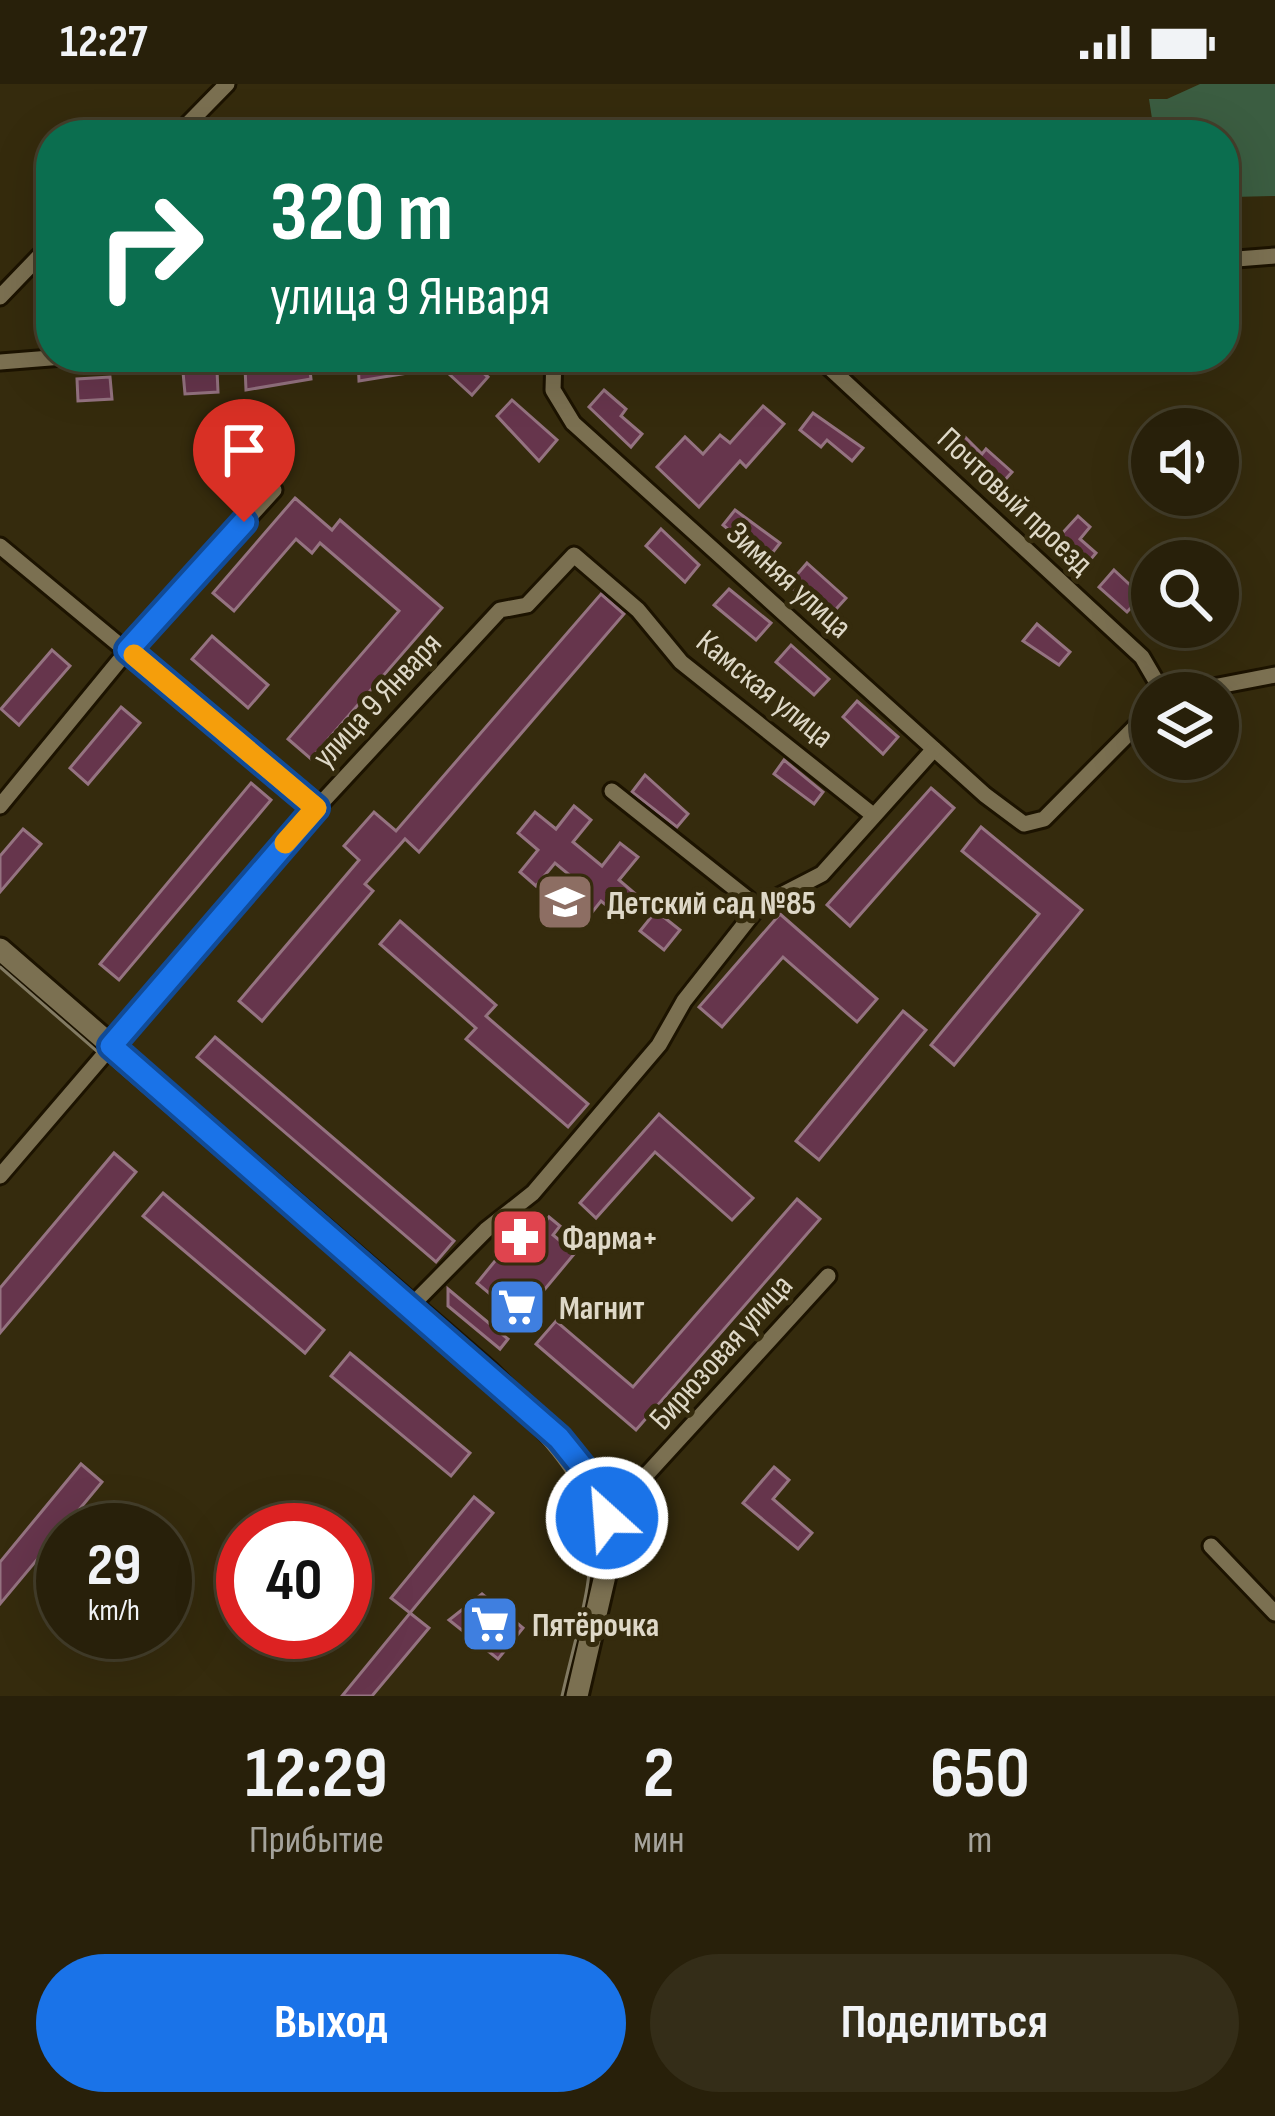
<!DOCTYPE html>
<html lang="ru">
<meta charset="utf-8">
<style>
:root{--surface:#28200a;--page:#342d18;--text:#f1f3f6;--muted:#a5a39c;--line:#443e2b;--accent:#1a73e8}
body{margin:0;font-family:"Sofia Sans Condensed",sans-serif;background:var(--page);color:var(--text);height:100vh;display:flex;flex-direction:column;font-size:45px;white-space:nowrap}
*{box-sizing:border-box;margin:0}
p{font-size:39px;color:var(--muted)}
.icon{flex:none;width:66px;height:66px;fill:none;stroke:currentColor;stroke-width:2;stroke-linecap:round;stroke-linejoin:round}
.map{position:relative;height:1612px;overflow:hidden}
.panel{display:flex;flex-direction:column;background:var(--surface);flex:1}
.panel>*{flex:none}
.hud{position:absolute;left:36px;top:36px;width:1203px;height:252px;border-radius:48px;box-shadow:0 12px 48px #0002,0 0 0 3px var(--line);background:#0b6e4f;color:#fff;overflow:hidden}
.controls{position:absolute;left:1131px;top:324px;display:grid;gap:24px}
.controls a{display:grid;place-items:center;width:108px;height:108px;border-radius:50%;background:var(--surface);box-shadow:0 12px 48px #0002,0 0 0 3px var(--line);font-size:60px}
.speed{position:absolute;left:36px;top:1419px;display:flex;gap:24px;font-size:60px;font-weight:700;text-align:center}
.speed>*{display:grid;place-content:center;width:156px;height:156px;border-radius:50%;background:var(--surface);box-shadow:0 12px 48px #0002,0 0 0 3px var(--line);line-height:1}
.speed small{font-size:30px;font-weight:400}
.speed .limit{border:18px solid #d22;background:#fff;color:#111}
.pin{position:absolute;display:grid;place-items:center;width:102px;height:102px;color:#fff;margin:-123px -51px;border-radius:50% 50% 50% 0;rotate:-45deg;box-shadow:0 0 12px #0007}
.pin .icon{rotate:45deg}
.me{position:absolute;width:132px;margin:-66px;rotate:334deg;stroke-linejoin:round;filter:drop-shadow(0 0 9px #0008)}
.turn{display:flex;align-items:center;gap:42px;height:252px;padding:0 36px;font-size:54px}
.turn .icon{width:156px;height:156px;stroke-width:2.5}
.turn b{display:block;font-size:84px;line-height:102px}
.eta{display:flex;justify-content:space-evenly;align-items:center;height:204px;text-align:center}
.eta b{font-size:72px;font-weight:700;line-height:84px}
.primary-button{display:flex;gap:24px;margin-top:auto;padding:24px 36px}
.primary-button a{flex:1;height:138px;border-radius:72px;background:var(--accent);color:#fff;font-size:48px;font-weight:700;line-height:138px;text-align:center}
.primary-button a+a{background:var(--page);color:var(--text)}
.status{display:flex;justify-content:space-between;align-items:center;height:84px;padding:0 60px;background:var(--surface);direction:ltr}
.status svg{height:33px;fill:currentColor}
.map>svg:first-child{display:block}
.green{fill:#3b5d41}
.building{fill:#66354c;stroke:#957381;stroke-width:3}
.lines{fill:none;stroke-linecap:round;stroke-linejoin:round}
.street-casing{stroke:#1c1300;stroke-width:21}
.secondary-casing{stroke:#1c1300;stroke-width:27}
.street{stroke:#7b7051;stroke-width:15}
.secondary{stroke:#7b7051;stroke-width:21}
.tram{stroke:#827a62;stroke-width:3}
.route-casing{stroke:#114b97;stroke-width:30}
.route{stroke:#1a73e8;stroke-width:21}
.slow{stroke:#f59e0b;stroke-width:21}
.labels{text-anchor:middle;stroke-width:10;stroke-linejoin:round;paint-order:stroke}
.street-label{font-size:33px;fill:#ded8c7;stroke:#352b0d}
.poi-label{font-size:33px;font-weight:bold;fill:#ded8c7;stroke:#352b0d;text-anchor:start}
</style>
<div class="status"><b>12:27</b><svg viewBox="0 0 49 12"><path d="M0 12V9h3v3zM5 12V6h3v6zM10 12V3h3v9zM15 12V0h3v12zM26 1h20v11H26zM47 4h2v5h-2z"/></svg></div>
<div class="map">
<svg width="1275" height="1612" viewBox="0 0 1275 1612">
<rect width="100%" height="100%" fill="#352b0d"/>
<path class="green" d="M1200 0H1275V112L1233 113 1224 126V51H1164L1153 41 1149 15H1167Z"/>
<g class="building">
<path d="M358 273H412L414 288 359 297Z"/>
<path d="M465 273 488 293 472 311 449 290Z"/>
<path d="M309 278 311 295 246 306 245 283Z"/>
<path d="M217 286 218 308 185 310 183 288Z"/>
<path d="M110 293 112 315 78 317 77 295Z"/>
<path d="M604 306 626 325 621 332 642 350 631 363 589 323Z"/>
<path d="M512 316 557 356 539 377 497 332Z"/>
<path d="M763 322 784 340 746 383 740 377 699 423 657 383 685 353 703 370 720 351 730 359Z"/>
<path d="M813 329 863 364 852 377 827 356 821 363 800 346Z"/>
<path d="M956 344 982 370 986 365 1012 388 994 408 940 360Z"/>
<path d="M295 414 332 446 340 436 442 524 311 675 288 655 399 527 320 459 312 469 296 455 234 527 213 509Z"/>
<path d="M735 426 780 459 766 477 723 441Z"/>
<path d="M1078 432 1090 443 1080 455 1096 469 1082 486 1056 456Z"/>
<path d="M661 445 699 481 685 498 646 462Z"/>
<path d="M807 479 846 514 828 534 788 501Z"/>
<path d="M1114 486 1142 512 1127 528 1099 503Z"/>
<path d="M729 505 771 539 756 556 714 521Z"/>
<path d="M601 510 624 530 419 768 405 755 365 800 373 807 262 937 239 917 359 776 344 762 374 728 396 747Z"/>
<path d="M1037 540 1070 568 1059 581 1023 557Z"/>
<path d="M212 552 268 601 248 624 192 575Z"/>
<path d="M791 561 829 595 814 611 776 578Z"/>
<path d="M52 566 70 582 19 641 1 625Z"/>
<path d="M857 617 898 653 883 670 843 633Z"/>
<path d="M121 623 140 639 88 700 70 684Z"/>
<path d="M784 676 823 708 814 720 774 690Z"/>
<path d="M645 691 688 730 677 743 632 708Z"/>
<path d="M251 699 271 716 119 896 100 880Z"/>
<path d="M931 704 954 724 850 842 827 821Z"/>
<path d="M574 722 591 736 573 758 602 782 620 759 638 773 619 796 639 813 622 834 601 817 582 841 564 827 584 803 555 779 536 802 520 788 538 766 518 749 535 728 556 745Z"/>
<path d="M981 743 1082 826 954 981 931 961 1039 830 962 767Z"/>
<path d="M23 745 41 760 0 808V772Z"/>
<path d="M656 827 680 846 664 866 640 847Z"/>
<path d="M780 830 877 915 857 938 783 873 722 943 699 923Z"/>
<path d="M400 837 496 921 486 932 588 1020 568 1043 466 955 476 944 380 860Z"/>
<path d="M903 927 926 946 819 1076 796 1057Z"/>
<path d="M215 953 454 1157 436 1178 197 973Z"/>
<path d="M659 1030 753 1114 732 1136 655 1068 596 1134 580 1119Z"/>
<path d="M114 1069 136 1088 0 1249V1204Z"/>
<path d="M163 1109 324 1246 305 1269 143 1132Z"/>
<path d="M797 1115 820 1135 636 1346 536 1260 556 1237 633 1303Z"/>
<path d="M531 1133 542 1142 549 1133 560 1142 553 1151 575 1169 520 1235 477 1199Z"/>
<path d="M448 1205 508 1255 500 1265 448 1222Z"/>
<path d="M350 1269 470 1369 451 1392 331 1292Z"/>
<path d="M81 1380 102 1398 63 1445V1491L40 1472 0 1520V1478Z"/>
<path d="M774 1383 789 1396 773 1415 812 1449 798 1465 743 1419Z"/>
<path d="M474 1413 493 1429 410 1529 391 1514Z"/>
<path d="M288 1419 321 1446H266Z"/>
<path d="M482 1510 523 1544 498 1575 449 1536Z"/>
<path d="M410 1529 429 1544 372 1612H342Z"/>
</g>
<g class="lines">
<g class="street-casing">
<g id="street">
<path d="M177 51 227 0"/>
<path d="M1224 176 1275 172"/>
<path d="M0 213 51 160"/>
<path d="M554 273 553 306 573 339 985 711 1024 740 1044 735 1152 626"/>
<path d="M818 273 1142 573 1163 609"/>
<path d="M0 278 63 273"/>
<path d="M0 462 316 724"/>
<path d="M1182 609 1275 591"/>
<path d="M612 707 758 823"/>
<path d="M0 722 128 566 274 406"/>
<path d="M0 1092 301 741 500 526 527 521 574 471 638 526 681 578 873 731"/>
<path d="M409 1224 486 1146 533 1109 659 961 684 917 758 823 822 790 934 665"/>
<path d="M607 1434 828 1192"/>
<path d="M1211 1462 1275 1529"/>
</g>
</g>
<g class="secondary-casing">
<path id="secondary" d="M0 865 487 1287 580 1378 602 1418 610 1470 577 1612"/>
</g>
<use href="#street" class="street"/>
<use href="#secondary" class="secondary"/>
<path class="tram" d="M0 883 518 1333C624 1429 590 1489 562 1612"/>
</g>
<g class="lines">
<g class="route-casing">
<path id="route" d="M244 438 128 566 316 724 111 962 559 1354 588 1390 607 1434"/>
</g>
<use href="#route" class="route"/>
<path class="slow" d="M134 571 316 724 285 759"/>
</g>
<defs>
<g id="school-square" transform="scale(3)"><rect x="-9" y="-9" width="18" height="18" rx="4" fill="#8d6e63" stroke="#352b0d"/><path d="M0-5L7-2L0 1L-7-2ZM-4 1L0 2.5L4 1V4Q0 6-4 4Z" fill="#fff"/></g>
<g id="pharmacy-square" transform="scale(3)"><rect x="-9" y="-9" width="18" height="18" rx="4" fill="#e0444e" stroke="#352b0d"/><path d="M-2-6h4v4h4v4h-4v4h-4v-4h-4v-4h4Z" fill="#fff"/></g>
<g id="supermarket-square" transform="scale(3)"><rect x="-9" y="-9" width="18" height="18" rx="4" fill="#3f7fe0" stroke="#352b0d"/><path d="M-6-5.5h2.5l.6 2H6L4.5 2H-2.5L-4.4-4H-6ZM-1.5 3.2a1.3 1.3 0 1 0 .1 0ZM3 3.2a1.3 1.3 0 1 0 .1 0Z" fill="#fff"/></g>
</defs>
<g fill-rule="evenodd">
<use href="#school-square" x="565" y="818"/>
<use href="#pharmacy-square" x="520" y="1153"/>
<use href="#supermarket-square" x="517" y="1223"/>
<use href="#supermarket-square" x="490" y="1540"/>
</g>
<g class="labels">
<g class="street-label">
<text transform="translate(1016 416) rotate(43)" y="12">Почтовый проезд</text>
<text transform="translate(790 495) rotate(42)" y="12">Зимняя улица</text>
<text transform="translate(766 604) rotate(39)" y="12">Камская улица</text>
<text transform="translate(376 615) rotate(-47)" y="12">улица 9 Января</text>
<text transform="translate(720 1267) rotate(-48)" y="12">Бирюзовая улица</text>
</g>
<g class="poi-label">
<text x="607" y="830">Детский сад №85</text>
<text x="562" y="1165">Фарма+</text>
<text x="559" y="1235">Магнит</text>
<text x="532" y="1552">Пятёрочка</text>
</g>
</g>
</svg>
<div class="controls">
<a><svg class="icon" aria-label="sound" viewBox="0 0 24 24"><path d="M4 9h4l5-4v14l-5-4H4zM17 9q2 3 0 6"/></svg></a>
<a><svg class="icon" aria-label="search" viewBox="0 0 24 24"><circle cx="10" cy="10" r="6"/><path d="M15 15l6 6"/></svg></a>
<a><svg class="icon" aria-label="layers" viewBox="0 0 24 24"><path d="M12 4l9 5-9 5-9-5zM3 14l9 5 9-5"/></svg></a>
</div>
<div class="speed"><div>29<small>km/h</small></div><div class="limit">40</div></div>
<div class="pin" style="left:244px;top:438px;background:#d93025"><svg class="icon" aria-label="arrive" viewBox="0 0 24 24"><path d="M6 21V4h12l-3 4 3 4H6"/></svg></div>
<svg class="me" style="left:607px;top:1434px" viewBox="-20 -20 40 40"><circle r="17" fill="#1a73e8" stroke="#fff" stroke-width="3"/><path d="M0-11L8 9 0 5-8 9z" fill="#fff"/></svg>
<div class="hud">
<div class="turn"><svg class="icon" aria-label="right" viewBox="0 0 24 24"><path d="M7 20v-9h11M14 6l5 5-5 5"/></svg><div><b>320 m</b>улица 9 Января</div></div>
</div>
</div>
<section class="panel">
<div class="eta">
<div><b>12:29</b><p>Прибытие</p></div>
<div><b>2</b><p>мин</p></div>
<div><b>650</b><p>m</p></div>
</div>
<div class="primary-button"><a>Выход</a><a>Поделиться</a></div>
</section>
